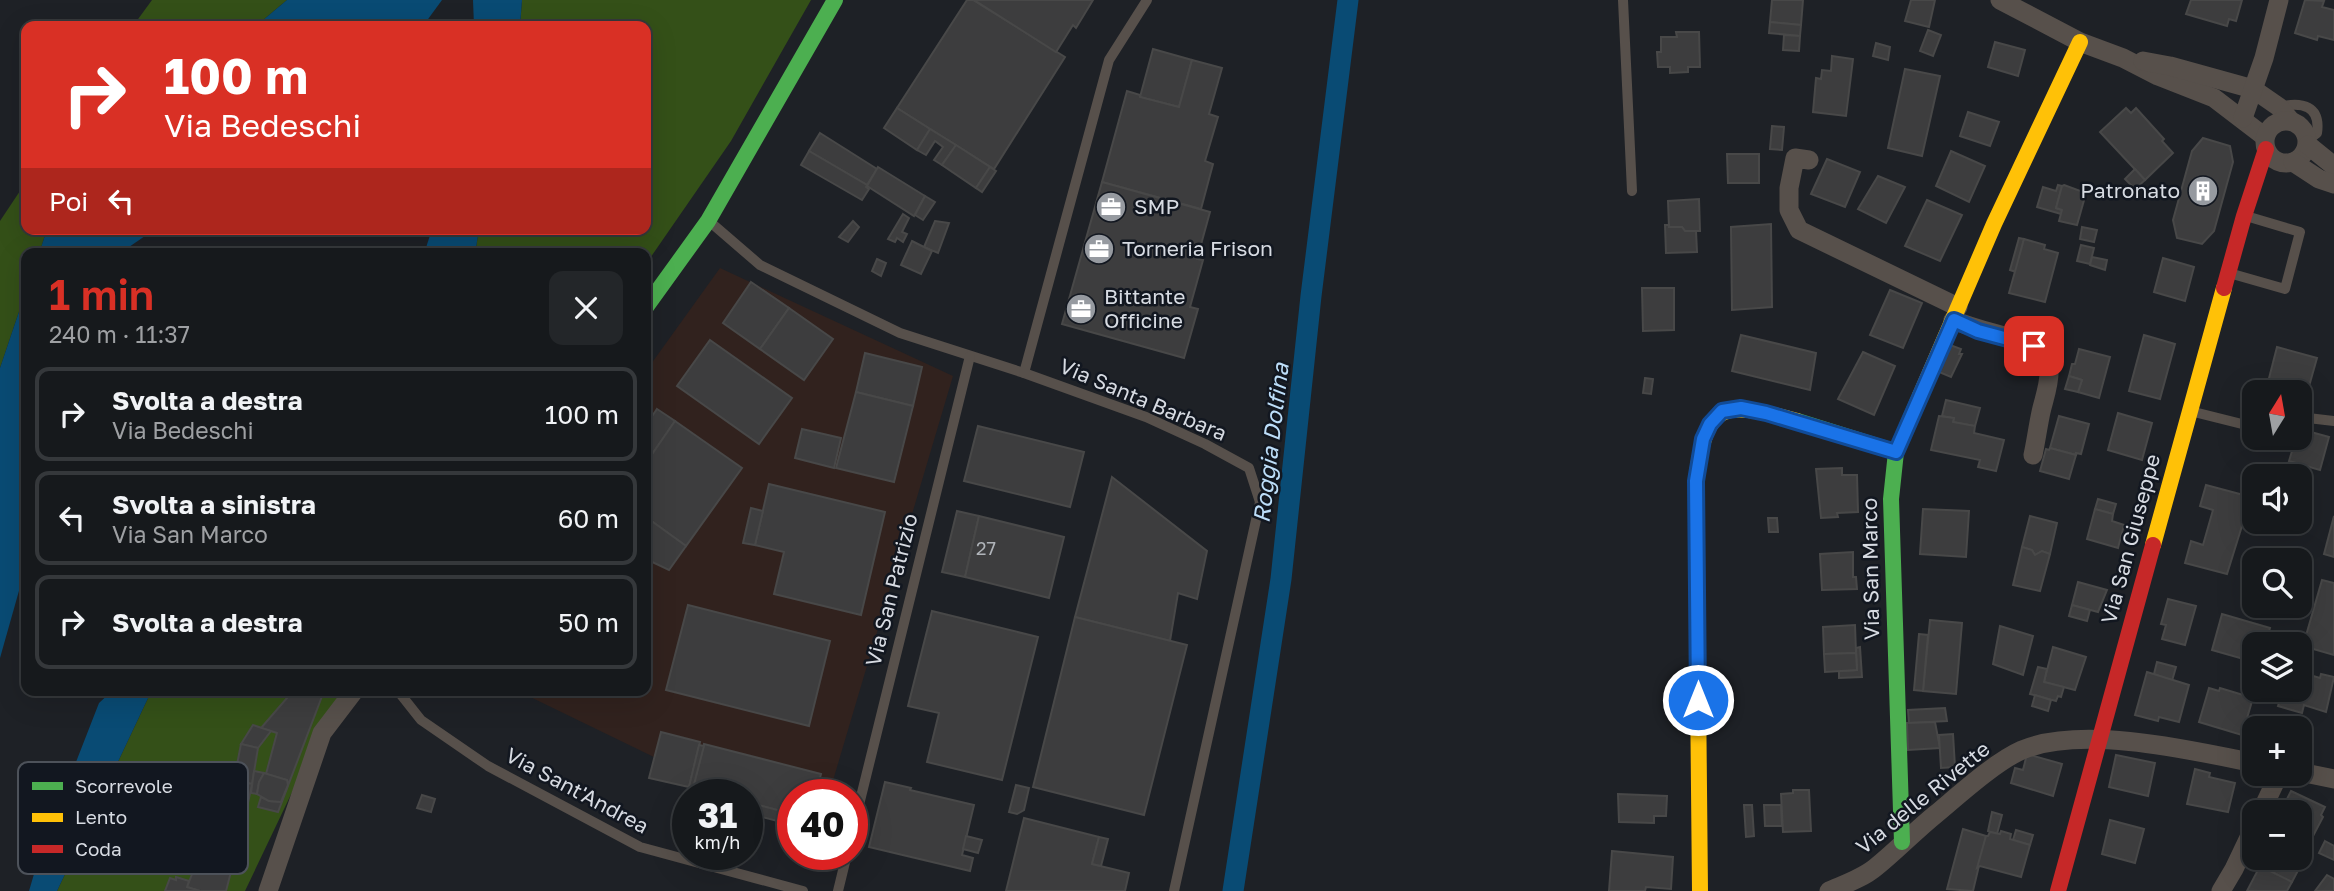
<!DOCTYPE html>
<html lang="it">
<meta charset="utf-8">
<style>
:root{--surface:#16191c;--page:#232629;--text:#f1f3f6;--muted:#9ea0a3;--line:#35383b;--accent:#d93025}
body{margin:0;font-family:"Golos Text",sans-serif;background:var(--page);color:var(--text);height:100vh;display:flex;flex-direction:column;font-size:26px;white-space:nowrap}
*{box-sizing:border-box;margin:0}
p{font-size:23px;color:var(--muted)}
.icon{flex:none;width:38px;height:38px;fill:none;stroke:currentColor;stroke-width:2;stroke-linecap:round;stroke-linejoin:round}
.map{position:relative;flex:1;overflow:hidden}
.sheet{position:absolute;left:21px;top:248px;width:630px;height:448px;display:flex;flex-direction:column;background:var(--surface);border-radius:14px;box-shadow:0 7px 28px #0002,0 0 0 2px var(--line)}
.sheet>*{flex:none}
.top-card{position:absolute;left:21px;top:21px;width:630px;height:214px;border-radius:14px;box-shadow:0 7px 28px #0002,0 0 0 2px var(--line);background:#d93025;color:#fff;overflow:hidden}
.needle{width:46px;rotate:11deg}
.tools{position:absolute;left:2242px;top:380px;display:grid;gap:14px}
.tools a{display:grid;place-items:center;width:70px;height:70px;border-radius:14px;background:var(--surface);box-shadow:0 7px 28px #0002,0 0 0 2px var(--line);font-size:35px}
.speed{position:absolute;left:672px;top:779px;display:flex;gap:14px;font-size:35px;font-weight:700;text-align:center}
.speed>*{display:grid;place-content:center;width:91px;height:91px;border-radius:50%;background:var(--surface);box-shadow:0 7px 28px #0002,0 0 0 2px var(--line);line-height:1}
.speed small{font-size:18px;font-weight:400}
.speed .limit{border:10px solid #d22;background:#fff;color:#111}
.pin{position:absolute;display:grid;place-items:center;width:60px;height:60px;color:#fff;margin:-30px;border-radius:14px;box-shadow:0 4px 10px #0006}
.me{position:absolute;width:77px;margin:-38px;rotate:0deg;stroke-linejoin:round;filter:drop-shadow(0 0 5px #0008)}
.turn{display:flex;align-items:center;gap:24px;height:147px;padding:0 28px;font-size:32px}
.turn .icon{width:91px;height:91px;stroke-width:2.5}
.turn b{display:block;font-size:49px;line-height:60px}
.then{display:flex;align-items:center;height:66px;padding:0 28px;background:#0003;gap:14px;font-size:26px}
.round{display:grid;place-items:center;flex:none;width:74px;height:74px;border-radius:14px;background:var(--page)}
.overview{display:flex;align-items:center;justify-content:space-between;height:119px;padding:0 28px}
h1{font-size:42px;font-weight:600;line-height:52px;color:var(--accent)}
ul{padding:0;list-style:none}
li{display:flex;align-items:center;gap:21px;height:94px;margin:0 14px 10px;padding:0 14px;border:4px solid var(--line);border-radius:14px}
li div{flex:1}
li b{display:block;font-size:26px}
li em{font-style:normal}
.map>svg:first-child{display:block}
.industrial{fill:#31221e}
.forest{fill:#345018}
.water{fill:#094b74}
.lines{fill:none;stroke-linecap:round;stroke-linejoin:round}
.canal{stroke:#094b74;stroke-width:21}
.building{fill:#3d3d3e;stroke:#484848;stroke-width:2}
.lane{stroke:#57504b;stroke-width:10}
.street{stroke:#57504b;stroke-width:19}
.fast{stroke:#4caf50;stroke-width:16}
.slow{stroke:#ffc107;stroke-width:16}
.jam{stroke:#c62828;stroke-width:16}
.route-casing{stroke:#114b97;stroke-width:18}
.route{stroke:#1a73e8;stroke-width:12}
.labels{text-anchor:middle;stroke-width:5;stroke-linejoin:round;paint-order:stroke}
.number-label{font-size:18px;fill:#b0b4b9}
.poi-label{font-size:21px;fill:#d7dbe2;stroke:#121720;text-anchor:start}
.street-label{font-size:21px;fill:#d7dbe2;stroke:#121720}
.water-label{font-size:23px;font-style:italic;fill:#bddef9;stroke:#121720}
.key{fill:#121720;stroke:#4d525a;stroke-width:2}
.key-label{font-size:19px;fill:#d7dbe2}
</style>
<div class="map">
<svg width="2334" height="891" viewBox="0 0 2334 891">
<rect width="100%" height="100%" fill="#1e2126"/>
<path class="industrial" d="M720 268 953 376 829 794H793V825L747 803V794H730L518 691H646V371Z"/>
<g class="forest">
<path d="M152 0H287L256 26H133Z"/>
<path d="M522 0H811L731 141 646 264V254H475L479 229H646V26H520Z"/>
<path d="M26 182V229H47L39 254H26V291L0 368V221Z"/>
<path d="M155 691H342L336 700 245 891H57L149 696Z"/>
</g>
<g class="water">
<path d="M287 0H442L423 26H256Z"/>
<path d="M473 0H522L520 26H474Z"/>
<path d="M47 229H155L119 254H39Z"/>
<path d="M432 229H479L475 254H424Z"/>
<path d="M26 291V566L0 658V368Z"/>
<path d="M112 691H155L149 696 57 891H29L39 857 99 703Z"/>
</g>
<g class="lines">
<path class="canal" d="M1233 891 1281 579 1311 296 1348 0"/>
</g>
<g class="building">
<path d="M967 0H973L1065 57 994 169 897 108Z"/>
<path d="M974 0H1093L1076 28 1073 25 1056 52Z"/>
<path d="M1772 0H1803L1801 25 1770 22Z"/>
<path d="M1911 0H1935L1929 27 1905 21Z"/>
<path d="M2191 0H2242L2236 21 2229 19 2227 26 2186 14Z"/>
<path d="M2305 0 2324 1 2322 7 2334 10V40L2318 36 2317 40 2295 33Z"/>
<path d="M1770 22 1801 25 1800 36 1769 33Z"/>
<path d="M1928 30 1941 35 1933 56 1920 51Z"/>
<path d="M1676 32H1699L1700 67H1688V72L1670 73V67H1658L1657 52H1661V37H1677Z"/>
<path d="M1784 35 1800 36 1799 51 1783 50Z"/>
<path d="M1995 42 2025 50 2018 76 1988 67Z"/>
<path d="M1876 43 1890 47 1888 60 1873 56Z"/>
<path d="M1153 49 1192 60 1179 107 1140 97Z"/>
<path d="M1832 56 1853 59 1846 116 1813 112 1816 78 1821 79 1822 70 1831 71Z"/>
<path d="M1192 60 1222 68 1209 114 1218 117 1205 161 1213 164 1201 209 1102 182 1127 91 1140 95V97L1179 107Z"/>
<path d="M1905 69 1940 76 1922 156 1888 148Z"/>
<path d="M897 108 930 129 917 150 884 128Z"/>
<path d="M2126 108 2131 113 2136 108 2164 139 2162 141 2173 153 2145 180 2100 132Z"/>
<path d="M1968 112 1999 122 1990 146 1960 136Z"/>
<path d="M1772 126 1784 127 1782 150 1770 149Z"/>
<path d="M930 129 956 145 942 165 934 160 943 147 935 141 926 155 917 150Z"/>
<path d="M820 133 877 169 867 185 809 151Z"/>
<path d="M2203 138 2230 146 2233 162 2214 231 2202 244 2177 238 2173 220 2192 151Z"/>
<path d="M956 145 990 167 976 188 942 165Z"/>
<path d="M809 151 867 185 866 187 869 189 862 200 801 165Z"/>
<path d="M1951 151 1985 166 1969 202 1936 186Z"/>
<path d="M1727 154H1759V183H1728Z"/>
<path d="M1827 159 1860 172 1845 207 1811 194Z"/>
<path d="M878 167 925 196 914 216 867 186Z"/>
<path d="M990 167 996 171 982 192 976 188Z"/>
<path d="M2135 169 2145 180 2135 189 2125 179Z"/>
<path d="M1878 176 1905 187 1886 223 1858 209Z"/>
<path d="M1102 182 1210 212 1197 259 1203 260 1190 307 1198 309 1184 358 1062 324Z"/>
<path d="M2058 185 2062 186 2056 208 2062 210 2061 214 2037 207 2043 187 2056 191Z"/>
<path d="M2064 185 2086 193 2077 225 2059 221 2062 210 2056 208 2062 186Z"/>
<path d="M925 196 935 202 923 220 915 215Z"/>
<path d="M1699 199 1700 231H1685L1682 227H1669L1668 201Z"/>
<path d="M1927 200 1962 215 1940 261 1905 246Z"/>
<path d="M903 214 909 218 902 232 907 234 903 242 897 238 895 242 888 239Z"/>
<path d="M853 221 859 227 848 242 839 237Z"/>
<path d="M935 221 949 223 938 253 924 247Z"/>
<path d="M1771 224 1772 307 1732 310 1731 227Z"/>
<path d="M1665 225H1669V227H1682L1685 231H1696L1697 252 1666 253Z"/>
<path d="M2082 227 2097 230 2094 242 2080 239Z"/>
<path d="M2019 238 2024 239 2016 272 2010 270Z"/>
<path d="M2024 239 2045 245 2044 249 2058 253 2045 302 2009 293Z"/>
<path d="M912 241 932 251 921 274 901 265Z"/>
<path d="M2081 245 2094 248 2090 264 2077 261Z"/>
<path d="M2092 257 2107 260 2105 270 2090 265Z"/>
<path d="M2163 258 2194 267 2185 301 2154 292Z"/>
<path d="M877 259 886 263 881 276 872 271Z"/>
<path d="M751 282 789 308 760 349 723 323Z"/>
<path d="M1642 288H1674V330L1643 331Z"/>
<path d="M1890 290 1922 303 1903 348 1870 335Z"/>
<path d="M789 308 833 339 804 380 760 349Z"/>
<path d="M1741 335 1816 353 1810 390 1732 371Z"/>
<path d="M2144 335 2175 344 2160 399 2129 391Z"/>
<path d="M710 340 792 398 759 444 677 386Z"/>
<path d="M1950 345 1961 349 1959 354H1962L1951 377 1939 372Z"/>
<path d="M2277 347 2317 358 2306 397 2300 395V392H2289L2267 386Z"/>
<path d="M2079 349 2110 357 2099 398 2078 392 2082 380 2069 376 2072 364H2075Z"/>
<path d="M1863 352 1895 366 1874 415 1838 399Z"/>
<path d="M865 353 922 367 913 406 856 392Z"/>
<path d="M2069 376 2082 380 2078 392 2065 389Z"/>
<path d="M1645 378 1653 379 1651 394 1643 393Z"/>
<path d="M856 392 913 406 894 482 836 468Z"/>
<path d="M1946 400 1980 408 1975 426 1953 422 1954 418 1942 416Z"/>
<path d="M657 409 675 421 646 463V425Z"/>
<path d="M2118 413 2152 423 2142 460 2108 450Z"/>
<path d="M1939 416 1954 418 1953 422 1975 426 1974 433 2004 440 1996 471 1978 467 1980 460 1931 450Z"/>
<path d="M2059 416 2089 424 2081 454 2076 453V455L2050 448Z"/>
<path d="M675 421 742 468 686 546 646 517V463Z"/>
<path d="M978 426 1084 452 1070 507 964 481Z"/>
<path d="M802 429 841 438 834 468 795 458Z"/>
<path d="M2300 429 2329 437 2320 470 2289 461 2296 438H2300Z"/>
<path d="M2050 448 2076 455 2069 479 2040 471 2046 449 2049 450Z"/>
<path d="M1842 468V475H1857L1858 512 1837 513 1838 517 1821 518 1816 469Z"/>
<path d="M1112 477 1207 551 1197 599 1178 593 1170 641 1075 617Z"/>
<path d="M769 484 885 512 861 615 774 594 784 552 755 545Z"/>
<path d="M2206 485 2251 497 2227 574 2185 563 2191 541 2203 545 2213 510 2200 506Z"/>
<path d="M2098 499 2116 504 2113 514 2095 509Z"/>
<path d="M751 508 763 511 755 545 743 543Z"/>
<path d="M1923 509 1969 511 1966 557 1920 554Z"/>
<path d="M2095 509 2113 514 2112 521 2124 525 2118 548 2087 539Z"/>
<path d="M957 511 979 516 965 577 942 572Z"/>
<path d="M979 516 1064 537 1049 598 965 577Z"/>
<path d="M2030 516 2057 523 2050 554 2042 551 2035 555 2032 550 2022 547Z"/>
<path d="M2334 516V557L2324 554Z"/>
<path d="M646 517 686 546 669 570 646 559Z"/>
<path d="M1768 518H1777L1778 532H1769Z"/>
<path d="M2022 547 2032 550 2035 555 2042 551 2050 554 2040 591 2013 585Z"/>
<path d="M1853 552V577H1856L1857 589 1822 590 1820 554Z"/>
<path d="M2322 580 2334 583V655L2303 646Z"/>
<path d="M2078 582 2107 590 2098 612 2072 605Z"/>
<path d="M2168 599 2196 606 2185 645 2162 639 2166 625 2161 624Z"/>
<path d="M688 605 830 641 809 726 666 690Z"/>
<path d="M2072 605 2090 610 2087 621 2069 616Z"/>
<path d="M932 611 1038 637 1002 780 927 762 939 713 908 706Z"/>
<path d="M2222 614 2270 628 2265 644H2254V662L2212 650Z"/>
<path d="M1075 617 1187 645 1144 815 1033 787Z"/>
<path d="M1930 620 1962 623 1956 694 1923 691Z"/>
<path d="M1855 625 1856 653 1824 654 1823 627Z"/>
<path d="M2000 626 2033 636 2023 675 1993 664Z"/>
<path d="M1919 634 1928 635 1923 691 1914 690Z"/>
<path d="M1860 647 1862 677 1839 678V671L1857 670 1856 648Z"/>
<path d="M2053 647 2086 657 2075 690 2044 682Z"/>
<path d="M1856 653 1857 670 1825 672 1824 654Z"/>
<path d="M2157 662 2176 667 2172 681 2154 674Z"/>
<path d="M2038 667 2047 669 2044 682 2064 687 2061 697 2058 696 2056 701 2030 694Z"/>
<path d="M2147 672 2189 685 2179 722 2159 717 2158 721 2135 715Z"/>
<path d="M2321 674 2334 677 2326 712 2304 705 2302 713 2278 706 2283 690H2300V684L2307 686 2310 675 2320 678Z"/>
<path d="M2209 688 2219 691 2220 688 2253 698 2242 735 2199 722Z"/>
<path d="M293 691H324L278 812 258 807 261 797 269 801 281 802 288 785 287 780 266 774 277 733 261 728Z"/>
<path d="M2035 695 2051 700 2048 711 2032 706Z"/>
<path d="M1945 708 1947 721 1909 723 1908 710Z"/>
<path d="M1935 722 1940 748 1908 750 1907 723Z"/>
<path d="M253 725 271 731 258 748 241 744Z"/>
<path d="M661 732 700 742 689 787 649 778Z"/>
<path d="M1953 734 1955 767 1941 768 1939 735Z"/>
<path d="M241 744 258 748 252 784 234 780Z"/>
<path d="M704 744 821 774 816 794H793V814L747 802V794H719L693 788Z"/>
<path d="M699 745 704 746 693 788 689 787Z"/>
<path d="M2027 754 2062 764 2053 796 2011 783 2015 768 2023 770Z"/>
<path d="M2116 755 2155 763 2148 796 2109 787Z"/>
<path d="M2195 769 2210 773 2209 777 2235 783 2228 812 2187 804Z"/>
<path d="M254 771 264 773 259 782 257 794 251 793Z"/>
<path d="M264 773 287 780 288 785 281 802 269 801 257 794 259 782Z"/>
<path d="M234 780 252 784 241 836 206 826 218 781 232 786Z"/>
<path d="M885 782 911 788 910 790 974 805 962 855 973 858 970 871 869 847Z"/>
<path d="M1016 785 1029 788 1024 810 1017 814 1009 812Z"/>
<path d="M1793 790H1809L1811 831 1783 832 1781 794 1793 793Z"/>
<path d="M2291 791 2325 807 2321 815 2323 817 2311 840 2300 834V812H2276L2281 803 2284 805Z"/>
<path d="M1618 794 1667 796 1666 816H1654V823L1619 822Z"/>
<path d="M422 795 435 799 431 812 417 808Z"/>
<path d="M747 802 793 814V825L747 813Z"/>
<path d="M1744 805H1752L1754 836 1746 837Z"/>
<path d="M1764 805H1781L1782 826H1765Z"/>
<path d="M1992 812 2002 815 1997 834 1988 831Z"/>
<path d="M1024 818 1099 837 1092 864 1129 873 1125 891H1006Z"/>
<path d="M2110 820 2144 829 2135 863 2102 854Z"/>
<path d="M1963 829 1986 836 1973 891 1947 889Z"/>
<path d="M2016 830 2033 835 2030 845 2013 840Z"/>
<path d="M2001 831 2011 834 2010 839 2030 845 2021 877 1980 866 1977 868 1986 836H1988L1990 832 2000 834Z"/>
<path d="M966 836 982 840 978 853 963 849Z"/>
<path d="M1099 837 1108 839 1101 866 1092 864Z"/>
<path d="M2325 841 2334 846V860L2319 853Z"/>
<path d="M1612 851 1673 857 1671 889 1646 887 1645 891H1609Z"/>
<path d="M200 854 233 864 226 891H200L187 887Z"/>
<path d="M2265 858H2291L2302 863 2292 882 2260 866Z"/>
<path d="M2260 866 2292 882 2287 891H2247Z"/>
<path d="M2327 875 2334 879V891H2315Z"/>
<path d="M176 877 189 881 187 887 200 891H165L170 878 176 880Z"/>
</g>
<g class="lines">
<g class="lane">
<path d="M1623 0 1632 191"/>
<path d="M2279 107C2302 101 2321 106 2317 133L2308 140"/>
<path d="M709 221 760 265 900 333 1024 373 1146 417 1205 444 1249 468 1260 502 1174 891"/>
<path d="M2229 273 2285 289 2300 232 2246 216"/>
<path d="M1024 373 1109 60 1147 0"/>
<path d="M2190 411 2254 427"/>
<path d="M2300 420 2308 418 2334 421"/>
<path d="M398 691 421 720 488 766 640 847 803 891"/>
<path d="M852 833 970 356"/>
<path d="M838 891 847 854"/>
</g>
<g class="street">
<path d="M2000 0 2080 42 2123 58 2158 76 2214 98 2265 137"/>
<path d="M2143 61 2170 66 2253 89 2279 107 2291 121"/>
<path d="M2243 118 2264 58 2279 0"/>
<circle cx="2286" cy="142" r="21"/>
<path d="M2308 145 2334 166"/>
<path d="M1809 160 1795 158 1789 188V210L1799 230 1958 307"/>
<path d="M2293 162 2319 179 2334 184"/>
<path d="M1953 320C1980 331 2006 335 2031 345 2061 356 2046 390 2041 412 2038 426 2036 441 2033 455"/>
<path d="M2300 772 2334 779"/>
<path d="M2261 812 2279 774"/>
<path d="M268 891 322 733 354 691"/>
<path d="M1829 891C1845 884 1863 878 1876 867 1897 850 1915 831 1936 814 1960 794 1995 762 2022 750 2082 725 2191 750 2254 763"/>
<path d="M2221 891 2234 869 2254 827"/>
</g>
<g class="fast">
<path d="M646 307 708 221 835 0"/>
<path d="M1797 421 1896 452"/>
<path d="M1902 842 1891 499 1896 452 1920 396"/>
</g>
<g class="slow">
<path d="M1920 396 1994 224 2080 42"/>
<path d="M2153 545 2224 288"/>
<path d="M1700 891 1696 481C1706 399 1723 401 1797 421"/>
</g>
<g class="jam">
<path d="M2224 288 2244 216 2266 149"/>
<path d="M2058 891 2153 545"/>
</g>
</g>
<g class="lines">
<g class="route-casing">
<path id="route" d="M1698 700 1696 481 1703 439 1710 424 1722 411 1741 408 1766 413 1896 452 1954 320 1978 331 2034 346"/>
</g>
<use href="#route" class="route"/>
</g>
<defs>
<g id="building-disc" transform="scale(1.575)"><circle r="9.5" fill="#969aa0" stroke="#121720"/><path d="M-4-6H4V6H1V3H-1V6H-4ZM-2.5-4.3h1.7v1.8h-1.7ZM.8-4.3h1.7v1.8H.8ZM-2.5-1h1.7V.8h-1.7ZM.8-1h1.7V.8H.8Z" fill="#fff"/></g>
<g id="office-disc" transform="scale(1.575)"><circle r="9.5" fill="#969aa0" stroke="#121720"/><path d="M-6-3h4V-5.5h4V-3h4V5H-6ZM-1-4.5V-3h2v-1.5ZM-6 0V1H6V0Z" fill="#fff"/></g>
</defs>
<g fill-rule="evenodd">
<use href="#building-disc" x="2203" y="191"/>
<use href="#office-disc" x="1111" y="207"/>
<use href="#office-disc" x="1099" y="249"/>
<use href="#office-disc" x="1081" y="309"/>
</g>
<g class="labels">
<g class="number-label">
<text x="986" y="555">27</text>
</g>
<g class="poi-label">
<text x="2180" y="198" text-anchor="end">Patronato</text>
<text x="1134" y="214">SMP</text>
<text x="1122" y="256">Torneria Frison</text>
<text x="1104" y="304">Bittante<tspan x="1104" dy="24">Officine</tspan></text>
</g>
<g class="street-label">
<text transform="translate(1143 400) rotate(23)" y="7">Via Santa Barbara</text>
<text transform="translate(2131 539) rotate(-75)" y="7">Via San Giuseppe</text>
<text transform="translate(1871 569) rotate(-91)" y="7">Via San Marco</text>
<text transform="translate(892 590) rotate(-76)" y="7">Via San Patrizio</text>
<text transform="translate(577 791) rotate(28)" y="7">Via Sant'Andrea</text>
<text transform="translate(1923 798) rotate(-39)" y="7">Via delle Rivette</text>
</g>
<g class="water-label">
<text transform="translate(1271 443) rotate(-83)" y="8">Roggia Dolfina</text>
</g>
</g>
<rect x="18" y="762" width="230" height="112" rx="10" class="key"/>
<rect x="32" y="782" width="31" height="8" fill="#4caf50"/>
<rect x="32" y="813" width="31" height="9" fill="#ffc107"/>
<rect x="32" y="845" width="31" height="8" fill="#c62828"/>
<g class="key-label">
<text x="75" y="793">Scorrevole</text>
<text x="75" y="824">Lento</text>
<text x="75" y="856">Coda</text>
</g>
</svg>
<div class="tools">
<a><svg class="needle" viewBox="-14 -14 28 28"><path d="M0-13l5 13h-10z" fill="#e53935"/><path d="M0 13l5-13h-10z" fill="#9ea0a3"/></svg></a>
<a><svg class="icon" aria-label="sound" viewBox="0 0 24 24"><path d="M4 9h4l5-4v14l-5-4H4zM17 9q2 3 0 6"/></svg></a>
<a><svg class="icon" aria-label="search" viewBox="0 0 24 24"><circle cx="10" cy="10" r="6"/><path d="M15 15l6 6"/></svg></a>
<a><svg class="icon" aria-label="layers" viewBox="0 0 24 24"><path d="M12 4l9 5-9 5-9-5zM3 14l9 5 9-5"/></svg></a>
<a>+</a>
<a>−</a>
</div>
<div class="speed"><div>31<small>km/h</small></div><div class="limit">40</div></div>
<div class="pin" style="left:2034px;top:346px;background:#d93025"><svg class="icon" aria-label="arrive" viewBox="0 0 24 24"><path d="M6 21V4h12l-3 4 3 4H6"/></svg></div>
<svg class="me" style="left:1698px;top:700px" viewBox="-20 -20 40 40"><circle r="17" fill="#1a73e8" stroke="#fff" stroke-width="3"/><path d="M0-11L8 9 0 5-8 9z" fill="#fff"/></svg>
<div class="top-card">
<div class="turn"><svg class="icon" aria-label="right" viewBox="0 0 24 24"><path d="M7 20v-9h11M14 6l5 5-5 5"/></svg><div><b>100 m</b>Via Bedeschi</div></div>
<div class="then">Poi<svg class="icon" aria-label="left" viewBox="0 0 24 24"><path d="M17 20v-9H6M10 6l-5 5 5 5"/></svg></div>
</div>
<section class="sheet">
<div class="overview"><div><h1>1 min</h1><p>240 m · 11:37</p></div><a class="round"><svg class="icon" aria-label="close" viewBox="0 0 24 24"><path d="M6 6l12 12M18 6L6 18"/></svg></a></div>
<ul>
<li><svg class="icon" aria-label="right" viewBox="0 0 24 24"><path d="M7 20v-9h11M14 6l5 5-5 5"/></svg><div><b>Svolta a destra</b><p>Via Bedeschi</p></div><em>100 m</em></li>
<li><svg class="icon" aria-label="left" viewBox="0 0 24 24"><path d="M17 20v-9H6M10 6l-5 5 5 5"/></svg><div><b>Svolta a sinistra</b><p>Via San Marco</p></div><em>60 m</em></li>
<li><svg class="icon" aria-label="right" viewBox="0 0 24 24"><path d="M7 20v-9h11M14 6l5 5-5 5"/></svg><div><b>Svolta a destra</b></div><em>50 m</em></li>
</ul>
</section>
</div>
